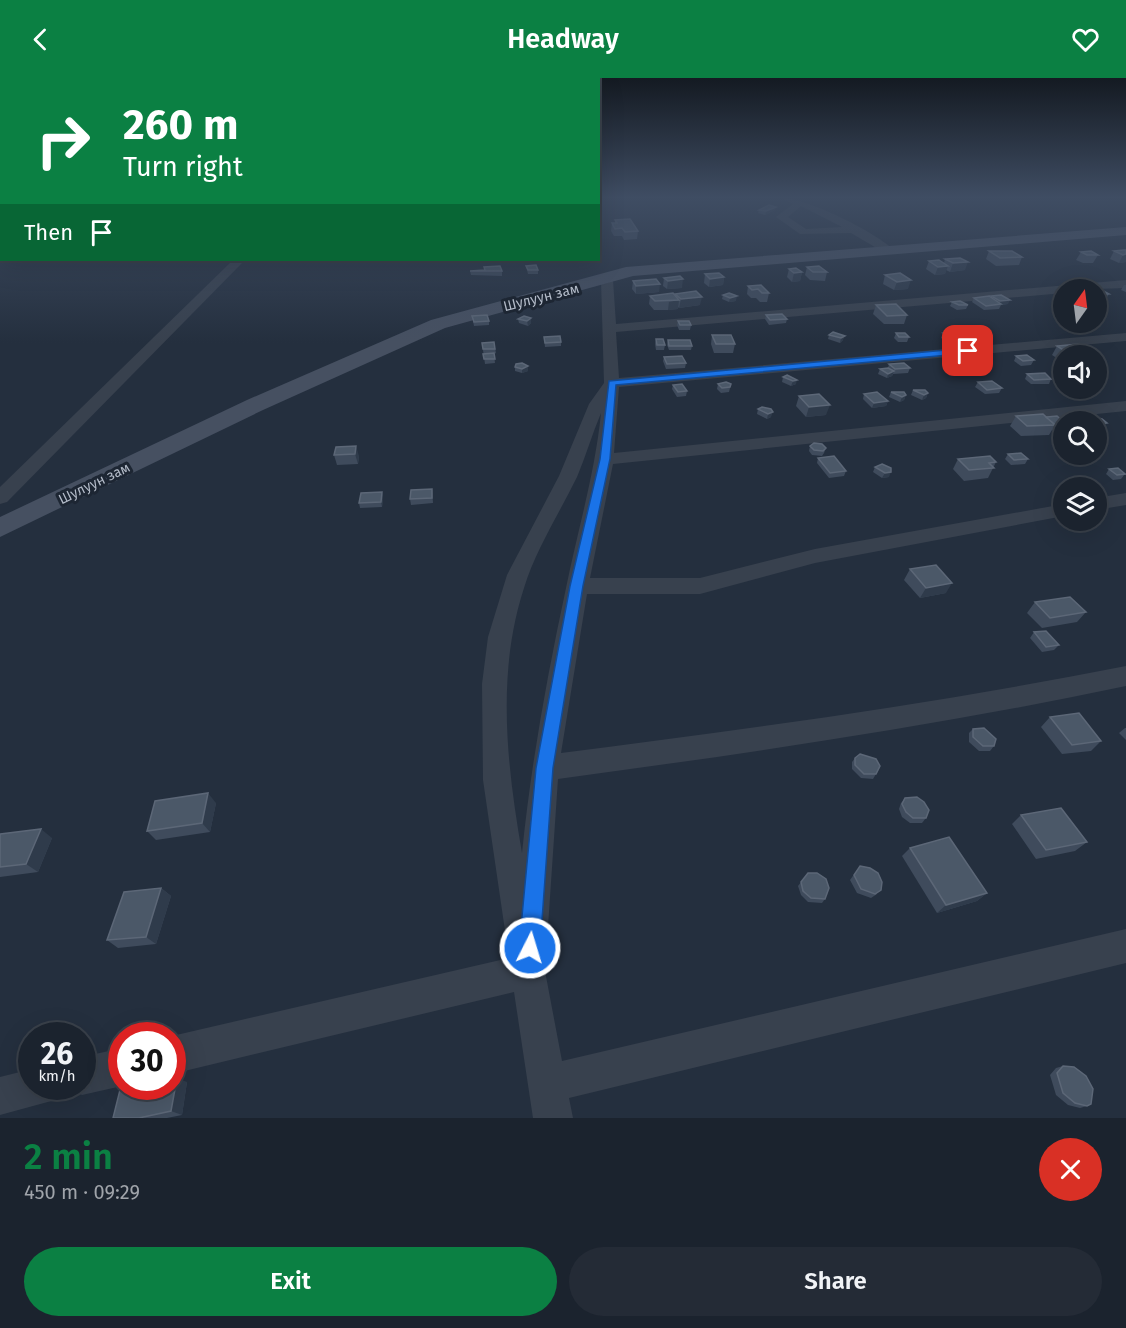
<!DOCTYPE html>
<meta charset="utf-8">
<style>
:root{--surface:#1b232e;--page:#242b36;--text:#f1f3f6;--muted:#a0a4aa;--line:#39404a;--accent:#0b8043}
body{margin:0;font-family:"Fira Sans",sans-serif;background:var(--page);color:var(--text);height:100vh;display:flex;flex-direction:column;font-size:22px;white-space:nowrap}
*{box-sizing:border-box;margin:0}
p{font-size:20px;color:var(--muted)}
.icon{flex:none;width:33px;height:33px;fill:none;stroke:currentColor;stroke-width:2;stroke-linecap:round;stroke-linejoin:round}
.map{position:relative;height:1040px;overflow:hidden}
.drawer{display:flex;flex-direction:column;background:var(--surface);flex:1}
.drawer>*{flex:none}
.guide{position:absolute;left:0px;top:0px;width:600px;height:183px;box-shadow:0 6px 24px #0002,0 0 0 2px var(--line);background:#0b8043;color:#fff;overflow:hidden}
.needle{width:39px;rotate:14deg}
.fabs{position:absolute;left:1053px;top:201px;display:grid;gap:12px}
.fabs a{display:grid;place-items:center;width:54px;height:54px;border-radius:50%;background:var(--surface);box-shadow:0 6px 24px #0002,0 0 0 2px var(--line);font-size:30px}
.speed{position:absolute;left:18px;top:944px;display:flex;gap:12px;font-size:30px;font-weight:700;text-align:center}
.speed>*{display:grid;place-content:center;width:78px;height:78px;border-radius:50%;background:var(--surface);box-shadow:0 6px 24px #0002,0 0 0 2px var(--line);line-height:1}
.speed small{font-size:15px;font-weight:400}
.speed .limit{border:9px solid #d22;background:#fff;color:#111}
.pin{position:absolute;display:grid;place-items:center;width:51px;height:51px;color:#fff;margin:-26px;border-radius:12px;box-shadow:0 3px 9px #0006}
.me{position:absolute;width:66px;margin:-33px;rotate:5deg;stroke-linejoin:round;filter:drop-shadow(0 0 4px #0008)}
.turn{display:flex;align-items:center;gap:21px;height:126px;padding:0 24px;font-size:27px}
.turn .icon{width:78px;height:78px;stroke-width:2.5}
.turn b{display:block;font-size:42px;line-height:51px}
.then{display:flex;align-items:center;height:57px;padding:0 24px;background:#0003;gap:12px;font-size:22px}
.round{display:grid;place-items:center;flex:none;width:63px;height:63px;border-radius:32px;background:var(--page)}
.headline{display:flex;align-items:center;justify-content:space-between;height:102px;padding:0 24px}
h1{font-size:36px;font-weight:600;line-height:45px;color:var(--accent)}
.button{display:flex;gap:12px;margin-top:auto;padding:12px 24px}
.button a{flex:1;height:69px;border-radius:36px;background:var(--accent);color:#fff;font-size:24px;font-weight:600;line-height:69px;text-align:center}
.button a+a{background:var(--page);color:var(--text)}
header{display:flex;justify-content:space-between;align-items:center;height:78px;padding:0 24px;background:var(--accent);color:#fff;font-size:27px;font-weight:600}
.map>svg:first-child{display:block}
.lines{fill:none;stroke-linecap:round;stroke-linejoin:round}
.street{fill:#38414e;fill-rule:evenodd}
.secondary{fill:#465061;fill-rule:evenodd}
.wall{fill:#3f4b5c}
.shaded-wall{fill:#2f3b4b}
.building{fill:#4b5868;stroke:#5c6777;stroke-width:1.5}
.route{fill:#1a73e8;stroke:#114b97;stroke-width:1.5}
.labels{text-anchor:middle;stroke-width:6;stroke-linejoin:round;paint-order:stroke}
.far-street-label{font-size:14px;fill:#b4bcc9;stroke:#1d2633}
</style>
<header><svg class="icon" aria-label="back" viewBox="0 0 24 24"><path d="M15 5l-7 7 7 7"/></svg>Headway<svg class="icon" aria-label="heart" viewBox="0 0 24 24"><path d="M12 20l-8-8c-3-5 5-10 8-4 3-6 11-1 8 4z"/></svg></header>
<div class="map">
<svg width="1126" height="1040" viewBox="0 0 1126 1040">
<rect width="100%" height="100%" fill="#242f3e"/>
<g class="lines">
<g class="street">
<path d="M782 120C807 120 876 154 895 173L885 175 851 155 800 156 776 139 793 126ZM801 128 842 149 806 151 788 139Z"/>
<path d="M233 182H245L7 424 0 426V409Z"/>
<path d="M607 198 613 202 616 246 1126 202V210L1064 212V215L616 254 619 300 1126 255V263L619 309 614 375 1126 323V333L613 386 590 500H700L815 471 1064 426V438L815 485 700 516H587L561 675C751 651 939 625 1126 588V608C938 648 749 675 558 701L545 893 562 983 1126 851V885L569 1020 573 1040H533L514 914 172 996V958L509 880 483 702 482 606 488 559 507 497 559 398 589 326 604 305 601 202ZM601 335C595 395 578 451 566 510 547 598 531 686 522 775 507 688 496 596 524 510 536 471 559 436 577 399 586 378 592 356 601 335Z"/>
<path d="M1126 415V427L1096 432V420Z"/>
<path d="M122 970V1008L82 1017 69 1011 67 1008H82V979Z"/>
<path d="M32 991V1008H60L55 1022 0 1037V999Z"/>
</g>
<path class="secondary" d="M1126 149V157L633 198 445 250 263 332 0 459V439L247 322 431 242 626 189Z"/>
</g>
<g class="wall">
<path d="M759 132H775L765 137 758 135Z"/>
<path d="M615 142 638 153 637 161 624 162 622 158H614L611 153 612 145H615Z"/>
<path d="M1126 172V184L1119 185 1110 181 1114 173Z"/>
<path d="M989 173 1022 179 1019 187 996 188 986 181Z"/>
<path d="M1081 174 1098 177 1093 185H1083L1076 182Z"/>
<path d="M945 181 965 192 950 194 946 192 945 196 935 197 926 191 929 183 944 185Z"/>
<path d="M526 188 538 192V196H528Z"/>
<path d="M484 189 502 193V198L471 197 470 193 484 192Z"/>
<path d="M807 189 827 194 825 203 810 202 805 197Z"/>
<path d="M789 191 802 194 800 203 792 204 787 199Z"/>
<path d="M705 196 724 199 723 207 709 209 704 205Z"/>
<path d="M885 197 908 211 894 212 883 206Z"/>
<path d="M664 200 682 210 667 211 663 208Z"/>
<path d="M633 203 659 214 636 216 632 211Z"/>
<path d="M1090 206 1109 216 1104 224 1096 225V212H1074L1077 207Z"/>
<path d="M1124 207H1126V214L1121 212Z"/>
<path d="M748 208 769 215 767 224H760L756 220H751L747 216Z"/>
<path d="M675 216 700 227 679 230 678 229V231L668 232H654L649 226 650 218H675Z"/>
<path d="M723 217 736 223 729 224 722 221Z"/>
<path d="M991 218 1008 226 1001 227 999 231 984 232 972 224 974 220 990 219Z"/>
<path d="M952 224 968 227 966 231 957 232 950 228Z"/>
<path d="M876 227 907 237 904 246H884L873 236Z"/>
<path d="M766 237 787 241 786 245 769 247 765 241Z"/>
<path d="M472 238 489 243V247L474 248Z"/>
<path d="M531 240V245L528 248 519 245 518 241Z"/>
<path d="M678 243 691 247 690 252H679L677 247Z"/>
<path d="M833 254 843 262 840 265 828 261 829 257Z"/>
<path d="M957 254 973 257 971 262 963 263 957 260 956 262 948 264 941 260 943 255 956 257Z"/>
<path d="M896 255 909 259 907 264H898L894 260Z"/>
<path d="M712 257 735 266 733 275H714L711 266Z"/>
<path d="M544 259 561 264V268L545 269Z"/>
<path d="M656 261 665 267 664 272H656L655 266Z"/>
<path d="M668 262 692 268 691 272H669L667 267Z"/>
<path d="M494 264 496 275 494 276 495 285 485 286 482 265Z"/>
<path d="M1057 268 1091 273 1088 278H1064L1063 284 1052 277Z"/>
<path d="M1016 278 1034 282 1031 287 1021 288 1014 283Z"/>
<path d="M664 279 686 285 685 290 666 291 663 283Z"/>
<path d="M889 286 910 290 908 295 893 296 892 298 887 300 878 296 880 291 888 290Z"/>
<path d="M515 289 528 293 522 295 515 293Z"/>
<path d="M1027 296 1051 301 1049 306H1031L1025 301Z"/>
<path d="M787 297 796 306 791 308 782 304 783 299Z"/>
<path d="M978 304 1002 310 999 315 985 316 975 309Z"/>
<path d="M718 306H731L729 314 721 315 717 311Z"/>
<path d="M673 307 687 313 686 318 677 319 672 311Z"/>
<path d="M913 312 928 315 926 320 922 322 911 317Z"/>
<path d="M891 314 906 317 904 322 900 324 889 319Z"/>
<path d="M864 316 888 323 886 328 872 330 863 321Z"/>
<path d="M799 318 826 337 806 339 796 328Z"/>
<path d="M762 329 771 339 767 341 757 336 758 331Z"/>
<path d="M1016 338 1046 339 1064 344V353L1055 354 1052 352 1049 357 1021 358 1010 348Z"/>
<path d="M810 368 826 370 824 375 822 378 812 377 809 373Z"/>
<path d="M336 369 359 378 358 386 337 387 334 377Z"/>
<path d="M1008 376 1028 381 1025 386 1011 387 1005 381Z"/>
<path d="M818 380 846 393 844 398 829 400 817 385Z"/>
<path d="M958 381 996 384 988 400 964 403 953 391Z"/>
<path d="M882 386 889 399 882 400 873 394 875 389Z"/>
<path d="M1109 391 1125 396 1121 401 1113 402 1106 396Z"/>
<path d="M432 411 433 425 411 427 410 421Z"/>
<path d="M382 414 383 419 382 429 360 430 359 425Z"/>
<path d="M910 491 946 515 920 520 904 502Z"/>
<path d="M1035 524 1086 534 1077 544 1042 550 1027 535Z"/>
<path d="M1034 554 1059 567 1054 572 1042 574 1030 560Z"/>
<path d="M1050 639 1101 663 1091 673 1062 676 1041 649Z"/>
<path d="M1125 650H1126V662L1119 655Z"/>
<path d="M973 651 994 668 990 673H979L969 664V655Z"/>
<path d="M855 680 876 696 873 701 861 700 852 691V684Z"/>
<path d="M905 720 926 740 922 745H910L902 739 899 731 901 725Z"/>
<path d="M216 725 210 754 156 762 147 753Z"/>
<path d="M1021 737 1087 764 1075 773 1036 781 1012 746Z"/>
<path d="M0 756 52 760 38 794 0 799Z"/>
<path d="M910 770 987 815 977 823 937 835 902 778Z"/>
<path d="M860 788 877 816 871 820 857 815 850 802Z"/>
<path d="M808 795 825 821 822 825 808 824 801 817 798 808Z"/>
<path d="M161 810 171 818 156 866 118 870 107 862Z"/>
<path d="M1063 988 1087 1028 1080 1030 1068 1027 1056 1017 1050 997 1056 990Z"/>
<path d="M187 1004 182 1037 167 1040H113Z"/>
</g>
<g class="shaded-wall">
<path d="M776 129 775 132 765 137 766 133Z"/>
<path d="M1126 176V184L1119 185 1123 177Z"/>
<path d="M968 184 965 192 950 194 953 185Z"/>
<path d="M948 188 945 196 935 197 938 189Z"/>
<path d="M802 194 800 203 792 204 794 195Z"/>
<path d="M724 199 723 207 709 209 710 201Z"/>
<path d="M683 201 682 210 667 211 668 203Z"/>
<path d="M911 202 908 211 894 212 897 204Z"/>
<path d="M660 206 659 214 636 216V208Z"/>
<path d="M737 218 736 223 729 224 730 220Z"/>
<path d="M702 219 700 227 679 230 681 221Z"/>
<path d="M679 222 678 231 668 232 669 224Z"/>
<path d="M1010 222 1008 226 998 227 1000 223Z"/>
<path d="M531 240V245L528 248 527 243Z"/>
<path d="M973 257 971 262 963 263 965 258Z"/>
<path d="M845 258 843 262 840 265 841 260Z"/>
<path d="M958 258 956 262 948 264 950 259Z"/>
<path d="M528 288V293L522 295V291Z"/>
<path d="M894 293 892 298 887 300 888 296Z"/>
<path d="M797 302 796 306 791 308 793 303Z"/>
<path d="M928 315 926 320 922 322 924 317Z"/>
<path d="M906 317 904 322 900 324 902 319Z"/>
<path d="M888 323 886 328 872 330 874 325Z"/>
<path d="M830 327 826 337 806 339 809 329Z"/>
<path d="M773 334 771 339 767 341 768 336Z"/>
<path d="M1107 345 1103 350 1096 351 1098 346Z"/>
<path d="M356 368 359 378 358 386 355 376Z"/>
<path d="M891 394 889 399 882 400 885 395Z"/>
<path d="M382 414 383 419 382 429 381 424Z"/>
<path d="M952 505 946 515 920 520 926 510Z"/>
<path d="M208 715 216 725 210 754 202 745Z"/>
<path d="M41 751 52 760 38 794 26 786Z"/>
<path d="M161 810 171 818 156 866 146 859Z"/>
<path d="M987 815 977 823 937 835 946 827Z"/>
<path d="M177 1000 187 1004 182 1037 171 1033Z"/>
</g>
<g class="building">
<path d="M769 127 776 129 766 133 759 132Z"/>
<path d="M630 141 638 153 625 154 622 150 615 151 612 145H617L615 142Z"/>
<path d="M1124 172H1126V176L1123 177 1114 173Z"/>
<path d="M989 173H1012L1022 179 1000 180Z"/>
<path d="M1091 173 1098 177H1087L1081 174Z"/>
<path d="M960 180 968 184 953 185 945 181Z"/>
<path d="M939 182 948 188 938 189 929 183Z"/>
<path d="M536 187 538 192H528L526 188Z"/>
<path d="M500 188 502 193H470L485 192 484 189Z"/>
<path d="M819 188 827 194H813L807 189Z"/>
<path d="M796 190 802 194 794 195 789 191Z"/>
<path d="M719 195 724 199 710 201 705 196Z"/>
<path d="M900 195 911 202 897 204 885 197Z"/>
<path d="M680 198 683 201 668 203 664 200Z"/>
<path d="M656 201 660 206 636 208 633 203Z"/>
<path d="M1090 206 1109 216 1096 217V212H1086L1077 207Z"/>
<path d="M761 207 769 215H762L758 211 752 212 748 208Z"/>
<path d="M696 213 702 219 681 221 675 216Z"/>
<path d="M673 215 679 222 655 223 650 218Z"/>
<path d="M729 215 737 218 730 220 723 217Z"/>
<path d="M1001 217 1010 222 1000 223 991 218Z"/>
<path d="M989 218 1001 226 986 228 974 220Z"/>
<path d="M960 223 968 227H959L952 224Z"/>
<path d="M896 226 907 237 887 238 876 227Z"/>
<path d="M782 236 787 241 770 242 766 237Z"/>
<path d="M487 237 489 243 474 244 472 238Z"/>
<path d="M524 238 531 240 527 243 518 241Z"/>
<path d="M678 243H689L691 247H680Z"/>
<path d="M966 253 973 257 965 258 957 254Z"/>
<path d="M833 254 845 258 841 260 829 257Z"/>
<path d="M947 254 958 258 950 259 943 255Z"/>
<path d="M896 255H905L909 259H899Z"/>
<path d="M712 257H731L735 266H716Z"/>
<path d="M560 258 561 264 545 265 544 259Z"/>
<path d="M656 261H663L665 267H657Z"/>
<path d="M668 262H690L692 268H669Z"/>
<path d="M494 264 495 271H483L482 265Z"/>
<path d="M1079 266 1091 273 1068 275 1057 268Z"/>
<path d="M494 275 495 281H484L483 276Z"/>
<path d="M1027 277 1034 282 1023 283 1016 278Z"/>
<path d="M682 278 686 285 667 286 664 279Z"/>
<path d="M522 285 528 288 522 291 515 289 516 286Z"/>
<path d="M904 285 910 290 895 291 889 286Z"/>
<path d="M888 290 894 293 888 296 880 291Z"/>
<path d="M1045 295 1051 301 1034 302 1027 296Z"/>
<path d="M787 297 797 302 793 303 783 299Z"/>
<path d="M992 303 1002 310 987 312 978 304Z"/>
<path d="M726 304 731 306 730 309 722 310 718 306Z"/>
<path d="M682 306 687 313 678 314 673 307Z"/>
<path d="M913 312H925L928 315 924 317Z"/>
<path d="M877 314 888 323 874 325 864 316Z"/>
<path d="M891 314H904L906 317 902 319Z"/>
<path d="M819 316 830 327 809 329 799 318Z"/>
<path d="M762 329 771 331 773 334 768 336 758 331Z"/>
<path d="M1043 336 1055 347 1027 348 1016 338Z"/>
<path d="M1057 338 1064 344V349H1058L1046 339Z"/>
<path d="M1092 339 1102 341 1107 345 1098 346 1096 345V344H1093L1090 342Z"/>
<path d="M814 365 822 366 826 370 823 373 814 372 810 368Z"/>
<path d="M356 368 355 376 334 377 336 369Z"/>
<path d="M1021 375 1028 381 1014 382 1008 376Z"/>
<path d="M834 378 846 393 830 395 818 380Z"/>
<path d="M990 378 996 384 989 385 994 390 969 392 958 381Z"/>
<path d="M882 386 891 390V394L885 395 875 389Z"/>
<path d="M1118 390 1125 396 1117 397 1109 391Z"/>
<path d="M432 411V420L410 421 411 412Z"/>
<path d="M382 414 381 424 359 425 361 415Z"/>
<path d="M936 487 952 505 926 510 910 491Z"/>
<path d="M1070 519 1086 534 1050 540 1035 524Z"/>
<path d="M1046 553 1059 567 1046 569 1034 554Z"/>
<path d="M1079 635 1101 663 1072 667 1050 639Z"/>
<path d="M984 650 996 661 994 668H983L973 659V651Z"/>
<path d="M860 676 876 681 880 688 876 696H864L855 687V680Z"/>
<path d="M208 715 202 745 147 753 155 723Z"/>
<path d="M917 719 924 724 929 732 926 740H913L906 734 902 726 905 720Z"/>
<path d="M1061 730 1087 764 1046 772 1021 737Z"/>
<path d="M41 751 26 786 0 789V756Z"/>
<path d="M949 759 987 815 946 827 910 770Z"/>
<path d="M860 788 870 790 878 795 882 804 881 812 875 816 861 811 854 797Z"/>
<path d="M808 795H817L826 801 829 810 825 821 811 820 803 813 801 804Z"/>
<path d="M161 810 146 859 107 862 124 814Z"/>
<path d="M1063 988 1074 989 1086 998 1093 1011 1091 1026 1087 1028 1075 1025 1063 1015 1057 995Z"/>
<path d="M177 1000 171 1033 139 1040H113L120 1012 138 1008H172V1001Z"/>
</g>
<linearGradient id="sky" x2="0" y2="1"><stop stop-color="#141a22"/><stop offset="0.45" stop-color="#3f4d63"/><stop offset="1" stop-color="#3f4d63" stop-opacity="0"/></linearGradient>
<rect width="1126" height="265" fill="url(#sky)"/>
<path class="route" d="M968 270 973 273 971 275 616 307 610 381 583 508 553 690 540 870 537 878 530 881 522 878 519 870 536 690 570 508 600 381 609 303Z"/>
<g class="labels">
<g class="far-street-label">
<text transform="translate(541 219) rotate(-14)" y="5">Шулуун зам</text>
<text transform="translate(94 405) rotate(-26)" y="5">Шулуун зам</text>
</g>
</g>
</svg>
<div class="fabs">
<a><svg class="needle" viewBox="-14 -14 28 28"><path d="M0-13l5 13h-10z" fill="#e53935"/><path d="M0 13l5-13h-10z" fill="#a0a4aa"/></svg></a>
<a><svg class="icon" aria-label="sound" viewBox="0 0 24 24"><path d="M4 9h4l5-4v14l-5-4H4zM17 9q2 3 0 6"/></svg></a>
<a><svg class="icon" aria-label="search" viewBox="0 0 24 24"><circle cx="10" cy="10" r="6"/><path d="M15 15l6 6"/></svg></a>
<a><svg class="icon" aria-label="layers" viewBox="0 0 24 24"><path d="M12 4l9 5-9 5-9-5zM3 14l9 5 9-5"/></svg></a>
</div>
<div class="speed"><div>26<small>km/h</small></div><div class="limit">30</div></div>
<div class="pin" style="left:968px;top:273px;background:#d93025"><svg class="icon" aria-label="arrive" viewBox="0 0 24 24"><path d="M6 21V4h12l-3 4 3 4H6"/></svg></div>
<svg class="me" style="left:530px;top:870px" viewBox="-20 -20 40 40"><circle r="17" fill="#1a73e8" stroke="#fff" stroke-width="3"/><path d="M0-11L8 9 0 5-8 9z" fill="#fff"/></svg>
<div class="guide">
<div class="turn"><svg class="icon" aria-label="right" viewBox="0 0 24 24"><path d="M7 20v-9h11M14 6l5 5-5 5"/></svg><div><b>260 m</b>Turn right</div></div>
<div class="then">Then<svg class="icon" aria-label="arrive" viewBox="0 0 24 24"><path d="M6 21V4h12l-3 4 3 4H6"/></svg></div>
</div>
</div>
<section class="drawer">
<div class="headline"><div><h1>2 min</h1><p>450 m · 09:29</p></div><a class="round" style="background:#d93025;color:#fff"><svg class="icon" aria-label="close" viewBox="0 0 24 24"><path d="M6 6l12 12M18 6L6 18"/></svg></a></div>
<div class="button"><a>Exit</a><a>Share</a></div>
</section>
